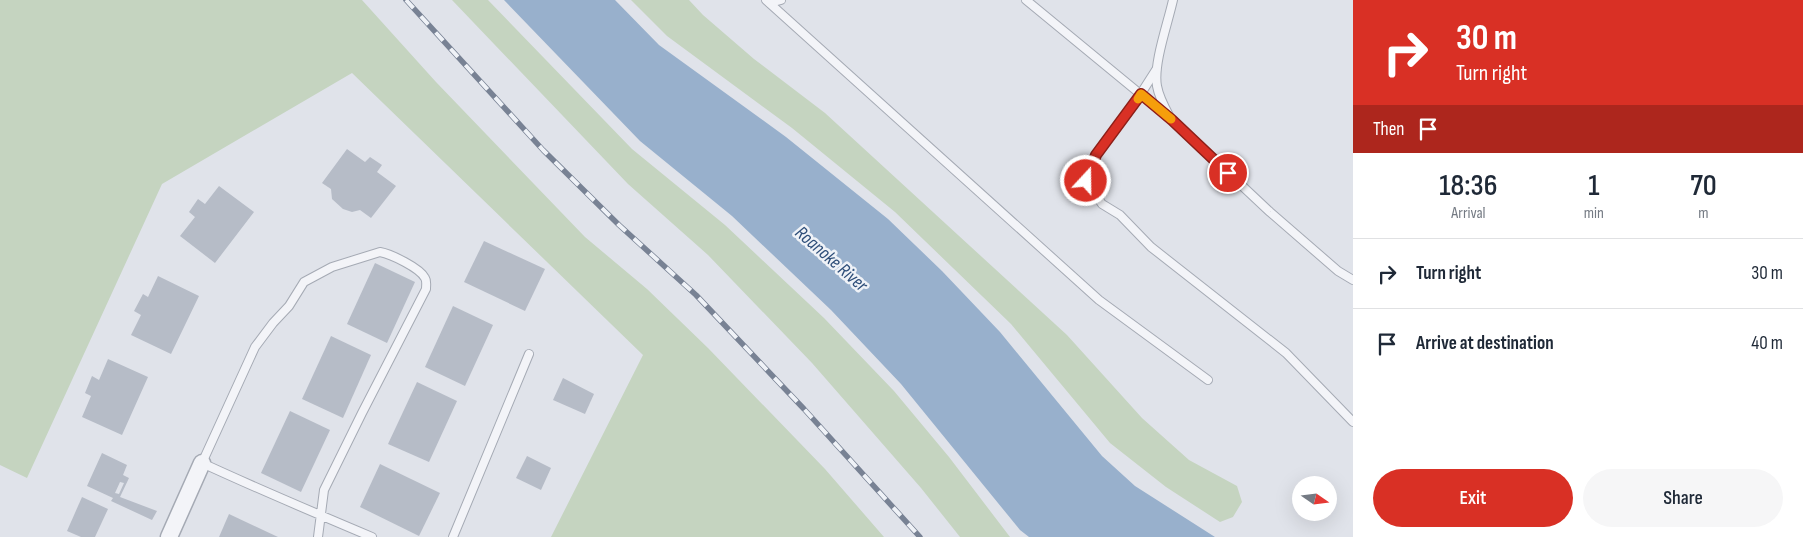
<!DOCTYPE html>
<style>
:root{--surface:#fff;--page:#f6f6f7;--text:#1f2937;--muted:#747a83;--line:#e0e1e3;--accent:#d93025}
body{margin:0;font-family:"Sofia Sans Condensed",sans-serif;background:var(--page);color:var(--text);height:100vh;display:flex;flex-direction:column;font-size:19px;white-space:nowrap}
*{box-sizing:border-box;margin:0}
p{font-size:16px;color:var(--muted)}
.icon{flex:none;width:28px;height:28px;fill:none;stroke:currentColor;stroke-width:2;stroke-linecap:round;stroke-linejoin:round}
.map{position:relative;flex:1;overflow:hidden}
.sheet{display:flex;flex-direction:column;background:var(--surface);width:450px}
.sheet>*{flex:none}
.hud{background:#d93025;color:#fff;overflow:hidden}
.needle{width:32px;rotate:104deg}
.tools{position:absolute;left:1292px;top:476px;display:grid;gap:10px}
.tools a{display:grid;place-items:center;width:45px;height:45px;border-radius:50%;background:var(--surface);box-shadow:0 5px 20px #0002;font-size:25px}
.pin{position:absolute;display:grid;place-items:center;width:42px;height:42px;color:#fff;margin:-21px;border:2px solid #fff;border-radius:50%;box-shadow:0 1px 5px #0007}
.me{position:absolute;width:55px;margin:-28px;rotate:21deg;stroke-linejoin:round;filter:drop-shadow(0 0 4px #0008)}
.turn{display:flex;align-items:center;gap:18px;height:105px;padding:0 20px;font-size:22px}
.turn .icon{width:65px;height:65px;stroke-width:2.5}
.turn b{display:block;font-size:35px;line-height:42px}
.then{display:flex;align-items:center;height:48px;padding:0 20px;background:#0003;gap:10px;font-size:19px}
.eta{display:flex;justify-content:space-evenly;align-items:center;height:85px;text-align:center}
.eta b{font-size:30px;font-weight:600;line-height:35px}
.cta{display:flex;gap:10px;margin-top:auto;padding:10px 20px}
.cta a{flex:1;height:58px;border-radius:30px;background:var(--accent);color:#fff;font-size:20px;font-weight:600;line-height:58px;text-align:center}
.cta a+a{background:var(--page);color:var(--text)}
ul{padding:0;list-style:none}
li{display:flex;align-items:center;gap:15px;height:70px;padding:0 20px;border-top:1px solid var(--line)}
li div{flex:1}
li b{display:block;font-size:19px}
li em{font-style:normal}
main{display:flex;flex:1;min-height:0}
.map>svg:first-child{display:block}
.green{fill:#c5d4c0}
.water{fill:#98b0cc}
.building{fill:#b6bcc7;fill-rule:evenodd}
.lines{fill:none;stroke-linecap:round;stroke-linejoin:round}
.lane-casing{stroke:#a5aab4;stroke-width:10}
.street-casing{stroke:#a5aab4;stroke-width:19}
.lane{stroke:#f3f4f8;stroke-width:8}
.street{stroke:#f3f4f8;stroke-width:16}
.rail-casing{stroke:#788294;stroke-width:5.5}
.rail{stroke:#eff2f7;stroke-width:4;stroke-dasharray:11;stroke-linecap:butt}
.route-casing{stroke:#8d1f18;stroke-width:12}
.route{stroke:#d93025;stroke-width:9}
.slow{stroke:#f59e0b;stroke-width:9}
.labels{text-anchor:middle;stroke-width:5;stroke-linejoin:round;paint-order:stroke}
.water-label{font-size:19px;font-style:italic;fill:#2e4e79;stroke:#eff2f7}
</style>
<main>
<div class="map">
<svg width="1353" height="537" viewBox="0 0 1353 537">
<rect width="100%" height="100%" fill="#e0e3ea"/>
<g class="green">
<path d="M0 0H362L436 82 585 237 647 289 708 348 825 469 884 537H551L643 355 352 73 162 184 27 478 0 465Z"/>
<path d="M452 0H488L632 149 725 225 824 318 894 391 949 457 1010 537H960L921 488 812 363 708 255 628 184Z"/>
<path d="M631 0H689L703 15 754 59 825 113 1067 335 1142 418 1189 460 1237 486 1242 502 1233 517 1220 522 1166 487 1110 443 1011 324 895 212 792 128 667 36Z"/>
</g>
<path class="water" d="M504 0H615L659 45 786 137 888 219 942 271 1000 332 1102 456 1135 486 1215 537H1029L1020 530 901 384 831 310 732 216 640 141Z"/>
<g class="building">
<path d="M347 149 365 162 370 157 382 165 377 172 396 186 371 218 360 210 352 212 343 209 332 199 331 189 322 183Z"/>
<path d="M219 186 254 212 215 263 180 236 195 217 189 212 198 199 205 204Z"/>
<path d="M484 241 545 269 525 311 464 282Z"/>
<path d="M375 263 415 282 387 343 347 324Z"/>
<path d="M158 276 199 296 171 354 131 335 141 315 134 311 143 294 148 297Z"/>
<path d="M453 306 493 325 465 386 425 367Z"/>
<path d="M331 336 371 355 343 418 302 399Z"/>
<path d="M108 359 148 377 122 435 82 417 91 396 85 393 92 376 99 380Z"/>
<path d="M563 378 594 394 585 414 553 400Z"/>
<path d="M417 382 457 401 429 462 388 444Z"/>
<path d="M290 411 330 430 301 492 261 473Z"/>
<path d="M102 453 127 465 123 475 129 478 120 497 157 511 152 520 111 501 113 498 87 486ZM120 482 124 483 119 494 115 493Z"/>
<path d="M527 456 551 468 541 490 516 478Z"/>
<path d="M380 464 440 493 419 536 360 507Z"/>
<path d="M82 497 108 509 95 537H81L67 531Z"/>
<path d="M229 514 278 537H219Z"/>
</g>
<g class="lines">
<g class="lane-casing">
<g id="lane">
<path d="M766 0 1099 300 1208 380"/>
<path d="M1026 0 1167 116"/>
<path d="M1173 0C1168 23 1153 64 1157 86 1159 98 1165 108 1171 119L1270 212 1338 271 1353 280"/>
<path d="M770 3 781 0"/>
<path d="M1156 70 1133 106 1096 155 1086 181 1102 204 1120 215 1151 247 1286 353 1353 422"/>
<path d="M318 537 324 490 362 413 426 289C426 285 427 281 425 278 420 268 391 254 380 252L332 267 304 282 289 306 273 323 255 347 202 463C258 489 315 513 372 537"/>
<path d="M453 537 529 354"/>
</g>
</g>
<g class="street-casing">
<path id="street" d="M169 537 202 463"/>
</g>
<use href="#lane" class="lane"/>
<use href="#street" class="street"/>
<g class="rail-casing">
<path id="rail" d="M406 0 543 150 619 225 696 295 804 409 920 537"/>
</g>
<use href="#rail" class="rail"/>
</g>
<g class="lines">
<g class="route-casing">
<path id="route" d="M1086 181 1096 155 1141 94 1172 120 1228 173"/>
</g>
<use href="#route" class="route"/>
<path class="slow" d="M1138 99 1141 94 1171 119"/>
</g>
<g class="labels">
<g class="water-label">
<text transform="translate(832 258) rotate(41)" y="7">Roanoke River</text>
</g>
</g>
</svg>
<div class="tools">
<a><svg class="needle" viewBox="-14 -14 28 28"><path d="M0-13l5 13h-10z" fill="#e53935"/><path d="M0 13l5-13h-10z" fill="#747a83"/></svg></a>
</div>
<div class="pin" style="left:1228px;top:173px;background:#d93025"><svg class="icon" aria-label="arrive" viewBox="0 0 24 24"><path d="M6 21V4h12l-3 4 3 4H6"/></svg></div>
<svg class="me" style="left:1086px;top:181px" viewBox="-20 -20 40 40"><circle r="17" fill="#d93025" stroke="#fff" stroke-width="3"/><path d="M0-11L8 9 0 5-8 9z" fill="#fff"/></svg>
</div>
<section class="sheet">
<div class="hud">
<div class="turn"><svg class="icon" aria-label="right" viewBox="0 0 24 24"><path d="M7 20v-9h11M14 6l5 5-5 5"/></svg><div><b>30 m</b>Turn right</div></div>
<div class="then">Then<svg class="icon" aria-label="arrive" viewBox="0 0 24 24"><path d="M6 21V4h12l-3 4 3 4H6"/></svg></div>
</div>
<div class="eta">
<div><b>18:36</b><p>Arrival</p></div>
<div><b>1</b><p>min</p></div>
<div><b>70</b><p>m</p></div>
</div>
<ul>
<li><svg class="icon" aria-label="right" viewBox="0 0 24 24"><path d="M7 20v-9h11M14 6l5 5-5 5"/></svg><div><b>Turn right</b></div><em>30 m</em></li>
<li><svg class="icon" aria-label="arrive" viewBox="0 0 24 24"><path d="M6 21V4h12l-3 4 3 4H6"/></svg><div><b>Arrive at destination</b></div><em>40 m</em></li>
</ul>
<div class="cta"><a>Exit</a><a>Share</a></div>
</section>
</main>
